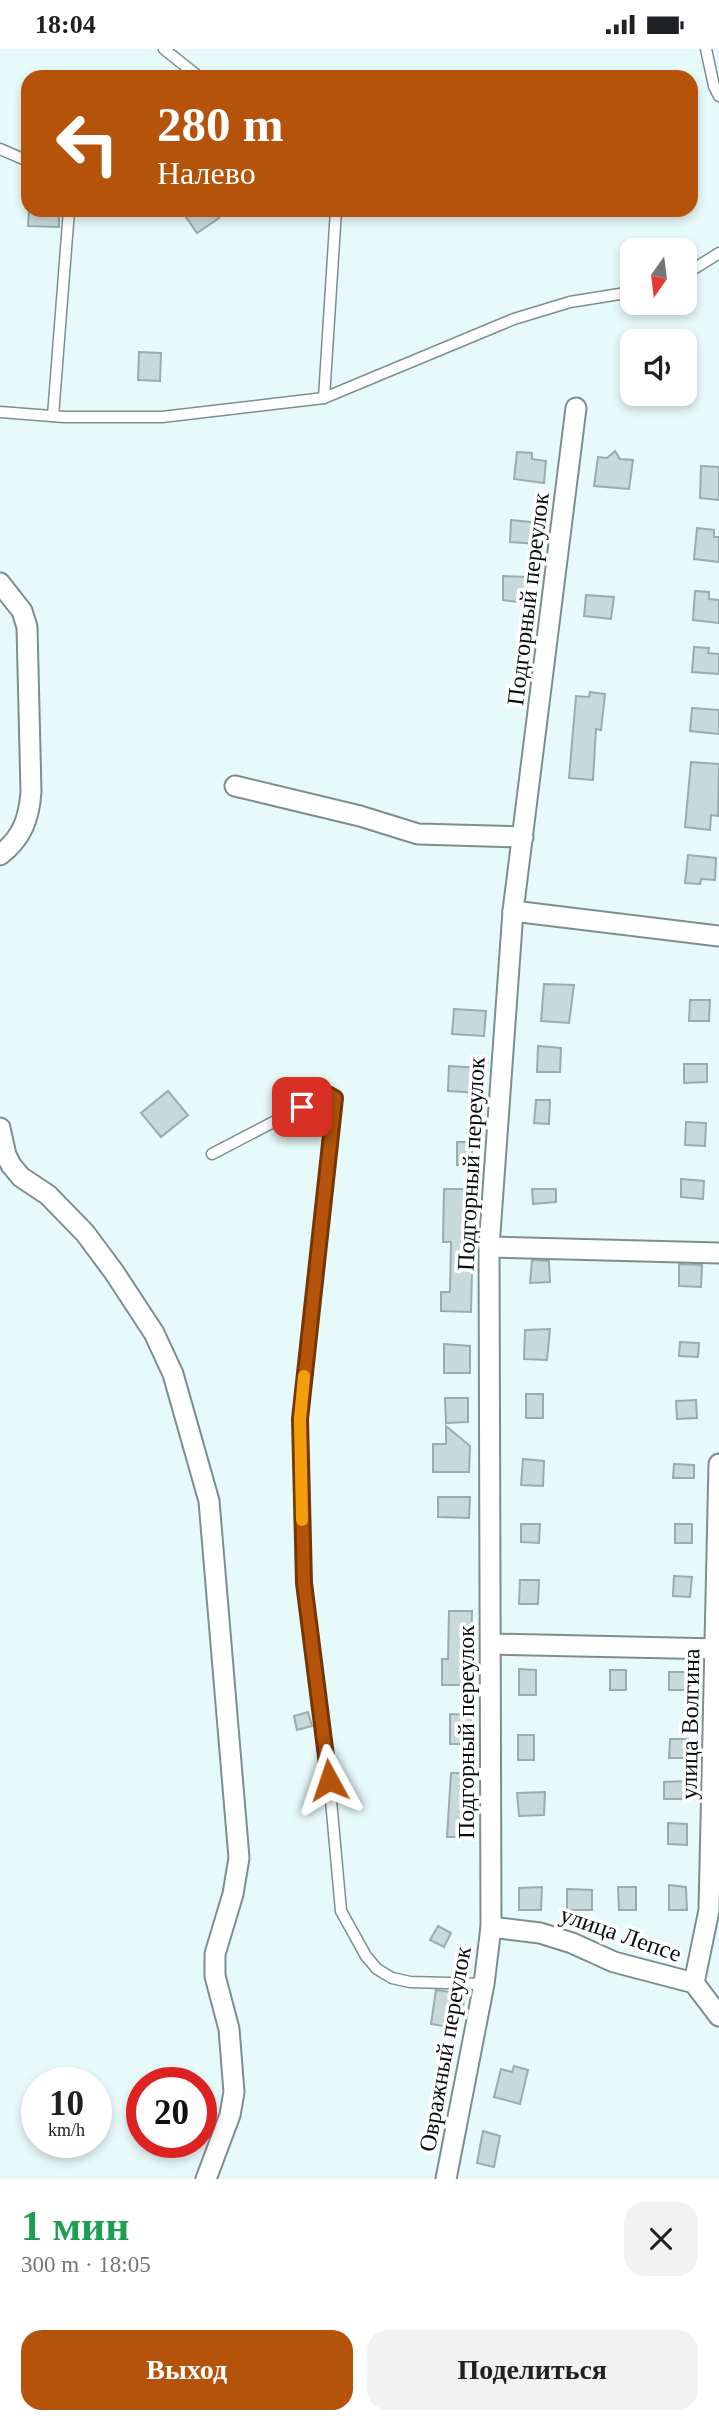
<!DOCTYPE html>
<html lang="ru">
<meta charset="utf-8">
<style>
:root{--surface:#fff;--page:#f2f2f2;--text:#202124;--muted:#757577;--accent:#b45309}
body{margin:0;font-family:"Times New Roman",serif;background:var(--page);color:var(--text);height:100vh;display:flex;flex-direction:column;font-size:26px;white-space:nowrap}
*{box-sizing:border-box;margin:0}
p{font-size:23px;color:var(--muted)}
.icon{flex:none;width:38px;height:38px;fill:none;stroke:currentColor;stroke-width:2;stroke-linecap:round;stroke-linejoin:round}
.map{position:relative;height:2130px;overflow:hidden}
.details{display:flex;flex-direction:column;background:var(--surface);flex:1}
.details>*{flex:none}
.banner{position:absolute;left:21px;top:21px;width:677px;height:147px;border-radius:21px;box-shadow:0 4px 10px #0003;background:#b45309;color:#fff;overflow:hidden}
.needle{width:46px;rotate:194deg}
.buttons{position:absolute;left:620px;top:189px;display:grid;gap:14px}
.buttons a{display:grid;place-items:center;width:77px;height:77px;border-radius:14px;background:var(--surface);box-shadow:0 4px 10px #0003;font-size:35px}
.speed{position:absolute;left:21px;top:2018px;display:flex;gap:14px;font-size:35px;font-weight:700;text-align:center}
.speed>*{display:grid;place-content:center;width:91px;height:91px;border-radius:50%;background:var(--surface);box-shadow:0 4px 10px #0003;line-height:1}
.speed small{font-size:18px;font-weight:400}
.speed .limit{border:10px solid #d22;background:#fff;color:#111}
.pin{position:absolute;display:grid;place-items:center;width:60px;height:60px;color:#fff;margin:-30px;border-radius:14px;box-shadow:0 4px 10px #0006}
.me{position:absolute;width:77px;margin:-38px;rotate:355deg;stroke-linejoin:round;filter:drop-shadow(0 0 5px #0008)}
.turn{display:flex;align-items:center;gap:24px;height:147px;padding:0 21px;font-size:32px}
.turn .icon{width:91px;height:91px;stroke-width:2.5}
.turn b{display:block;font-size:49px;line-height:60px}
.round{display:grid;place-items:center;flex:none;width:74px;height:74px;border-radius:21px;background:var(--page)}
.headline{display:flex;align-items:center;justify-content:space-between;height:119px;padding:0 21px}
h1{font-size:42px;font-weight:700;line-height:52px;color:#1e9e55}
.action{display:flex;gap:14px;margin-top:auto;padding:14px 21px}
.action a{flex:1;height:80px;border-radius:21px;background:var(--accent);color:#fff;font-size:28px;font-weight:700;line-height:80px;text-align:center}
.action a+a{background:var(--page);color:var(--text)}
.status{display:flex;justify-content:space-between;align-items:center;height:49px;padding:0 35px;background:var(--surface);direction:ltr}
.status svg{height:19px;fill:currentColor}
.map>svg:first-child{display:block}
.building{fill:#c7d9d9;stroke:#9aacac;stroke-width:2}
.lines{fill:none;stroke-linecap:round;stroke-linejoin:round}
.service-casing{stroke:#7d8e8e;stroke-width:13}
.minor-casing{stroke:#7d8e8e;stroke-width:23}
.service{stroke:#fff;stroke-width:10}
.minor{stroke:#fff;stroke-width:19}
.route-casing{stroke:#753606;stroke-width:18}
.route{stroke:#b45309;stroke-width:12}
.slow{stroke:#f59e0b;stroke-width:12}
.labels{text-anchor:middle;stroke-width:7;stroke-linejoin:round;paint-order:stroke}
.street-label{font-size:24px;fill:#080e0e;stroke:#fff}
</style>
<div class="status"><b>18:04</b><svg viewBox="0 0 49 12"><path d="M0 12V9h3v3zM5 12V6h3v6zM10 12V3h3v9zM15 12V0h3v12zM26 1h20v11H26zM47 4h2v5h-2z"/></svg></div>
<div class="map">
<svg width="719" height="2130" viewBox="0 0 719 2130">
<rect width="100%" height="100%" fill="#e7fafa"/>
<g class="building">
<path d="M29 161H59V178L28 177Z"/>
<path d="M181 161H213L219 169 197 184Z"/>
<path d="M139 303 161 304 160 332 138 331Z"/>
<path d="M615 402 620 410 633 411 629 440 594 437 598 408 607 409Z"/>
<path d="M517 403 532 404V410L546 412 544 434 514 430Z"/>
<path d="M701 417 719 418V451L700 449Z"/>
<path d="M511 471 540 474 538 495 510 493Z"/>
<path d="M697 479 714 481V488H719V513L694 510Z"/>
<path d="M503 527 528 528 526 554 503 551Z"/>
<path d="M695 542 709 543V550L719 551V574L693 571Z"/>
<path d="M586 546 614 548 611 570 584 567Z"/>
<path d="M694 598 709 599 708 604 719 605V625L692 623Z"/>
<path d="M590 643 605 645 601 681 596 680 593 731 569 729 576 647 589 648Z"/>
<path d="M692 659 719 661V685L690 682Z"/>
<path d="M691 713 719 715 718 767 711 766 710 781 685 778Z"/>
<path d="M688 806 716 809 715 831 701 830 700 835 685 834Z"/>
<path d="M544 935 574 936 569 974 541 972Z"/>
<path d="M690 951H710L709 972H689Z"/>
<path d="M454 960 486 962 484 987 452 985Z"/>
<path d="M538 997 561 999 560 1023H537Z"/>
<path d="M684 1015H707V1033L684 1034Z"/>
<path d="M449 1017 481 1019 479 1044 448 1042Z"/>
<path d="M168 1042 188 1066 161 1088 141 1064Z"/>
<path d="M536 1051H550L549 1075 534 1074Z"/>
<path d="M686 1073 706 1074 705 1097 685 1096Z"/>
<rect x="457" y="1093" width="15" height="23"/>
<path d="M681 1130 704 1132 703 1150 681 1148Z"/>
<path d="M444 1140H474L471 1263 441 1262V1243H450L451 1193H443Z"/>
<path d="M532 1140H556V1153L533 1155Z"/>
<path d="M532 1211 549 1212 550 1233 530 1234Z"/>
<path d="M679 1215 702 1216 701 1238 679 1237Z"/>
<path d="M550 1280 547 1311 524 1310 525 1281Z"/>
<path d="M680 1293 699 1294 698 1308 679 1307Z"/>
<path d="M444 1295 470 1297V1324H444Z"/>
<rect x="526" y="1345" width="17" height="24"/>
<path d="M445 1349H468V1373L446 1374Z"/>
<path d="M696 1351 697 1369 677 1370 676 1352Z"/>
<path d="M446 1377 470 1397 469 1423H433V1395H446Z"/>
<path d="M523 1410 544 1412 543 1437 521 1436Z"/>
<path d="M674 1415 694 1416V1429H673Z"/>
<path d="M438 1448H470L469 1469 438 1468Z"/>
<path d="M521 1475H540L539 1494 521 1493Z"/>
<rect x="675" y="1475" width="17" height="19"/>
<path d="M674 1527 692 1528 690 1548 673 1547Z"/>
<path d="M520 1531H539L538 1555H519Z"/>
<path d="M449 1562H472L471 1636H442V1610H448Z"/>
<path d="M519 1620 536 1621V1646H519Z"/>
<rect x="610" y="1621" width="16" height="20"/>
<path d="M669 1623H688L687 1641H669Z"/>
<path d="M308 1663 312 1677 297 1681 294 1667Z"/>
<path d="M450 1665 472 1666 471 1695H450Z"/>
<rect x="518" y="1686" width="16" height="25"/>
<path d="M670 1690H688V1709H669Z"/>
<path d="M451 1724H471L469 1788H447Z"/>
<path d="M688 1732 687 1750H664V1733Z"/>
<path d="M545 1743 544 1766 519 1767 517 1744Z"/>
<path d="M668 1774 687 1775V1796L668 1795Z"/>
<path d="M669 1836 686 1838 687 1861H669Z"/>
<path d="M542 1838 541 1861H519V1839Z"/>
<path d="M618 1838H636V1861H619Z"/>
<path d="M567 1840 592 1841V1861H567Z"/>
<path d="M438 1877 451 1884 444 1898 430 1891Z"/>
<path d="M436 1941 465 1945 462 1965H449V1978L431 1975Z"/>
<path d="M514 2017 528 2021 520 2055 494 2048 501 2020 512 2023Z"/>
<path d="M483 2082 500 2087 494 2118 477 2114Z"/>
</g>
<g class="lines">
<g class="service-casing">
<g id="service">
<path d="M164 0 199 28"/>
<path d="M706 0 714 37 719 47"/>
<path d="M0 100 28 112"/>
<path d="M684 226 719 204"/>
<path d="M324 349 336 161"/>
<path d="M0 363 64 368H162L324 349 514 270 570 253 632 243"/>
<path d="M53 367 69 161"/>
<path d="M212 1105 325 1046H332L335 1049 300 1370 304 1534 327 1707 341 1862 366 1907 377 1920 392 1929 410 1933 484 1935"/>
</g>
</g>
<g class="minor-casing">
<g id="minor">
<path d="M0 534 22 562 27 578 31 743C29 770 22 789 0 806"/>
<path d="M235 737 360 767 418 785 523 788"/>
<path d="M513 862 719 887"/>
<path d="M0 1079 6 1106 11 1116 21 1128 48 1146 85 1184 114 1223 154 1284 173 1325 209 1452 239 1809 233 1845 215 1905V1927L229 1980 234 2043 230 2066 206 2130"/>
<path d="M489 1198 719 1204"/>
<path d="M491 1595 719 1600"/>
<path d="M491 1878 540 1884 572 1894 614 1913 694 1934 719 1967"/>
<path d="M694 1934 709 1861 719 1415"/>
<path d="M446 2130 484 1935 491 1878 489 1198 513 862 576 359"/>
</g>
</g>
<use href="#service" class="service"/>
<use href="#minor" class="minor"/>
</g>
<g class="lines">
<g class="route-casing">
<path id="route" d="M302 1058 325 1046 328 1045 335 1049 300 1370 304 1534 329 1731"/>
</g>
<use href="#route" class="route"/>
<path class="slow" d="M302 1471 300 1370 304 1327"/>
</g>
<g class="labels">
<g class="street-label">
<text transform="translate(528 550) rotate(-83)" y="8">Подгорный переулок</text>
<text transform="translate(471 1115) rotate(-87)" y="8">Подгорный переулок</text>
<text transform="translate(690 1675) rotate(-89)" y="8">улица Волгина</text>
<text transform="translate(466 1683) rotate(-90)" y="8">Подгорный переулок</text>
<text transform="translate(621 1885) rotate(19)" y="8">улица Лепсе</text>
<text transform="translate(445 2000) rotate(-80)" y="8">Овражный переулок</text>
</g>
</g>
</svg>
<div class="buttons">
<a><svg class="needle" viewBox="-14 -14 28 28"><path d="M0-13l5 13h-10z" fill="#e53935"/><path d="M0 13l5-13h-10z" fill="#757577"/></svg></a>
<a><svg class="icon" aria-label="sound" viewBox="0 0 24 24"><path d="M4 9h4l5-4v14l-5-4H4zM17 9q2 3 0 6"/></svg></a>
</div>
<div class="speed"><div>10<small>km/h</small></div><div class="limit">20</div></div>
<div class="pin" style="left:302px;top:1058px;background:#d93025"><svg class="icon" aria-label="arrive" viewBox="0 0 24 24"><path d="M6 21V4h12l-3 4 3 4H6"/></svg></div>
<svg class="me" style="left:329px;top:1731px" viewBox="-20 -20 40 40"><path d="M0-17L14 15 0 8-14 15z" fill="#b45309" stroke="#fff" stroke-width="4"/></svg>
<div class="banner">
<div class="turn"><svg class="icon" aria-label="left" viewBox="0 0 24 24"><path d="M17 20v-9H6M10 6l-5 5 5 5"/></svg><div><b>280 m</b>Налево</div></div>
</div>
</div>
<section class="details">
<div class="headline"><div><h1>1 мин</h1><p>300 m · 18:05</p></div><a class="round"><svg class="icon" aria-label="close" viewBox="0 0 24 24"><path d="M6 6l12 12M18 6L6 18"/></svg></a></div>
<div class="action"><a>Выход</a><a>Поделиться</a></div>
</section>
